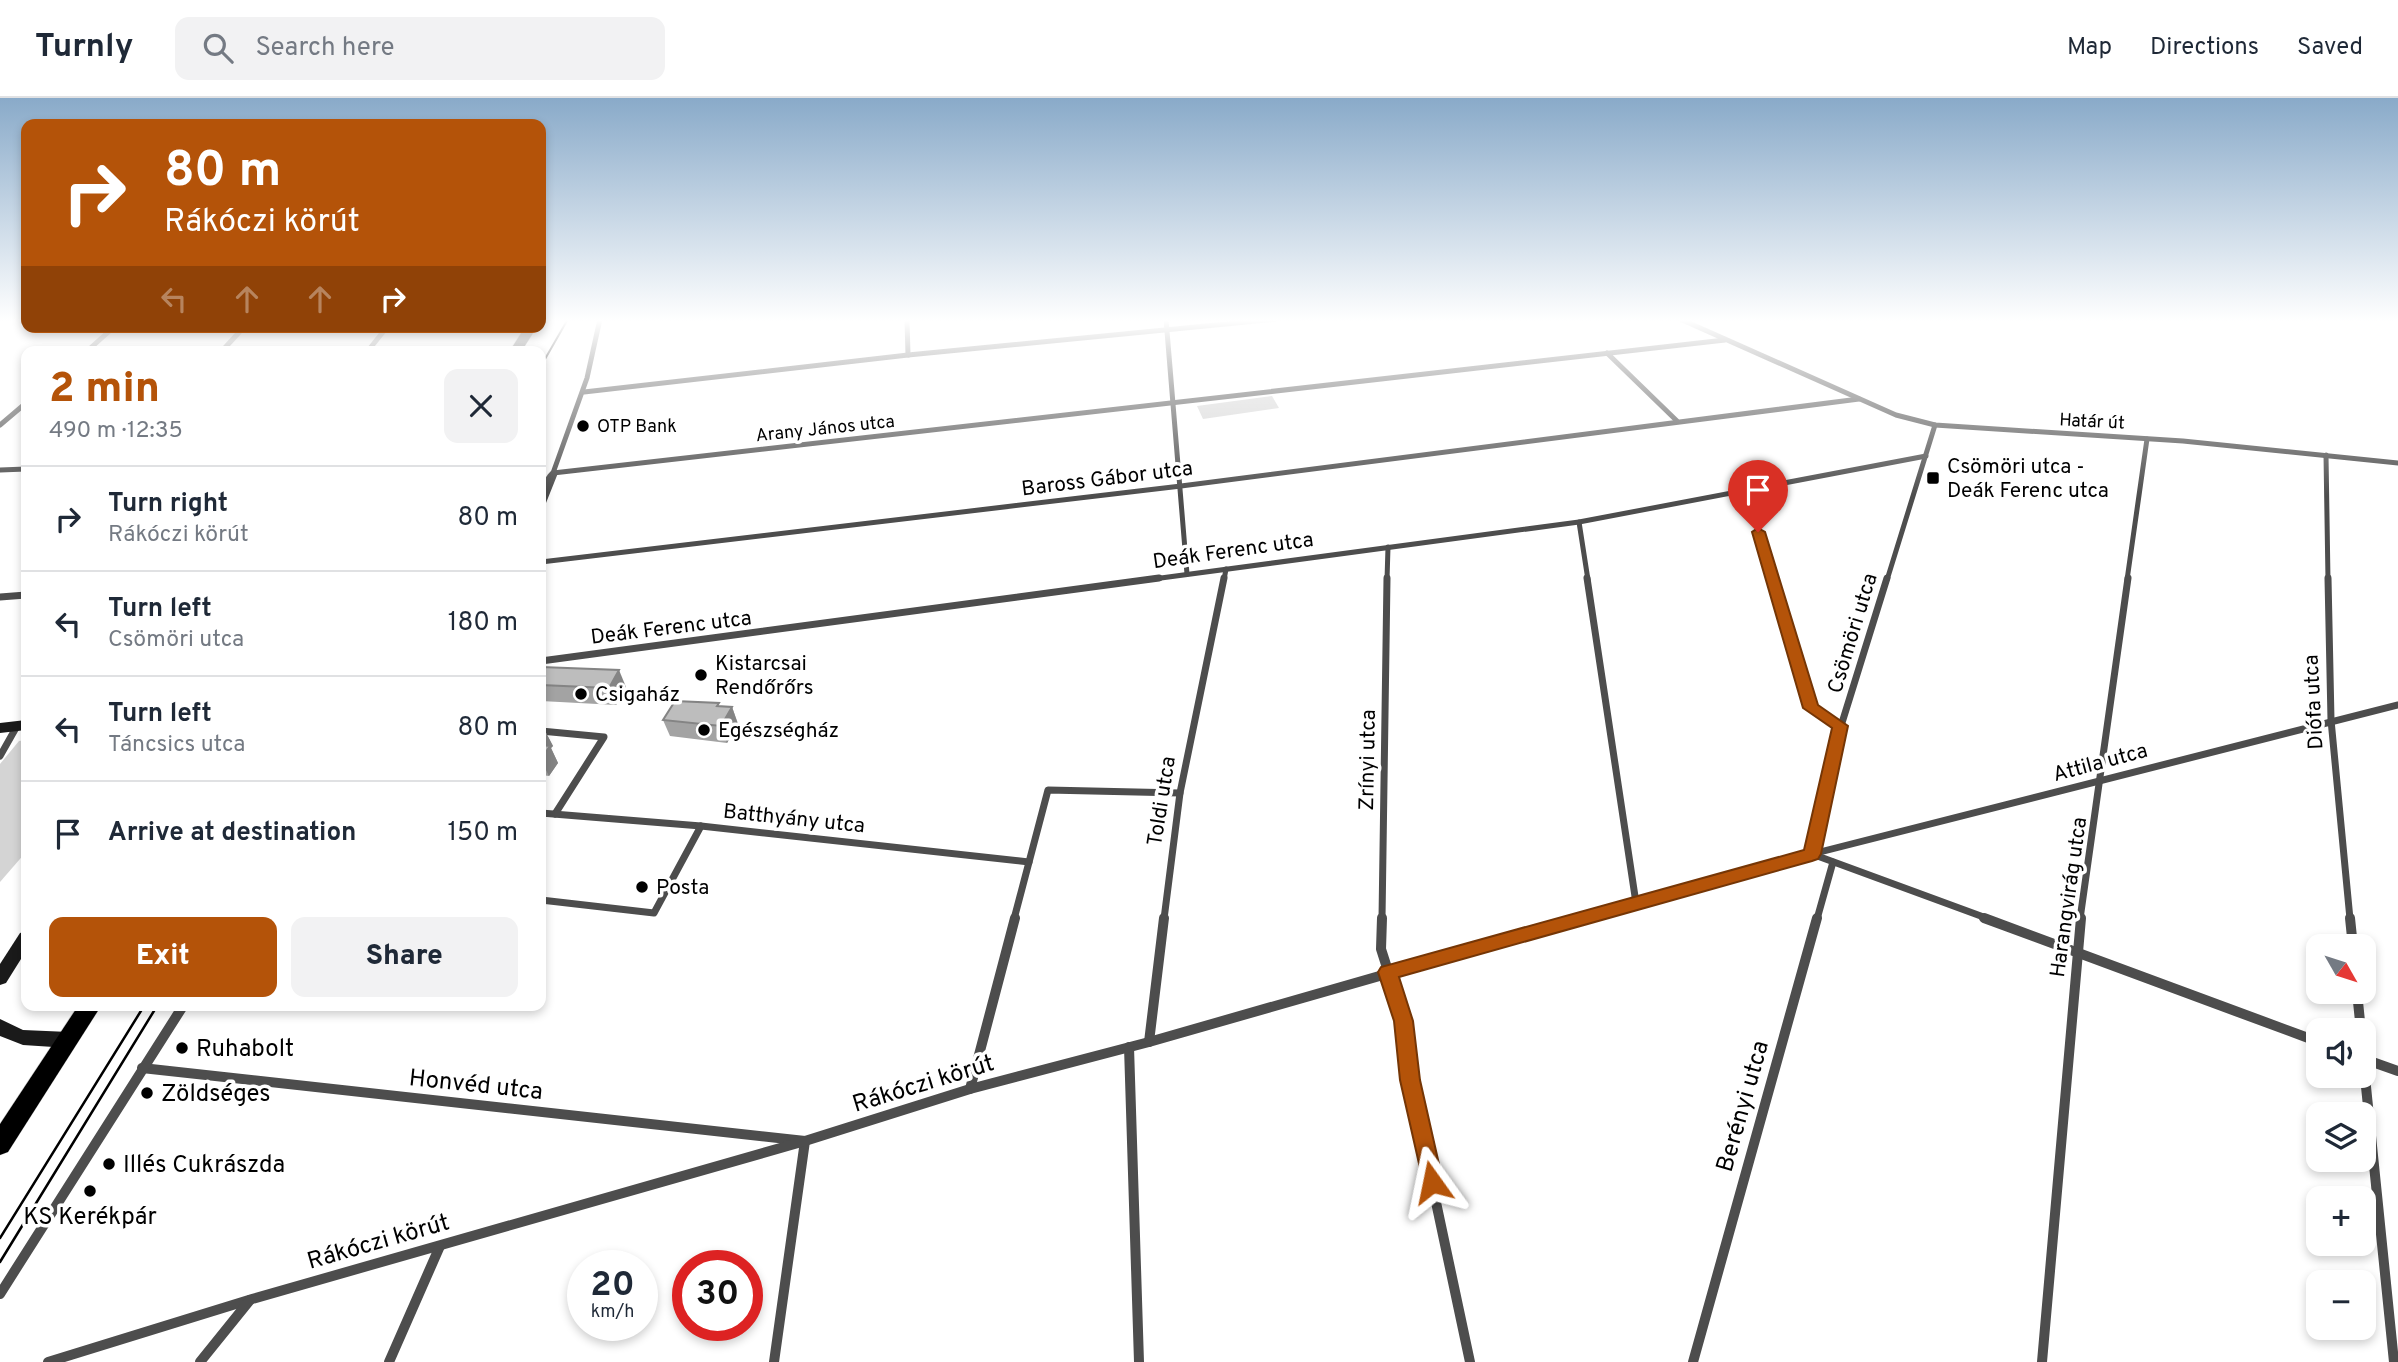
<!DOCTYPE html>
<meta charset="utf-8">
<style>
:root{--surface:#fff;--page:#f2f2f3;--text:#1f2937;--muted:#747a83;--line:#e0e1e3;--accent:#b45309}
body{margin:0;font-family:Overpass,sans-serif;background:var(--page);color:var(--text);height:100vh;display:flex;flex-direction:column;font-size:26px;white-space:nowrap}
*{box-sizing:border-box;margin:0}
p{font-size:23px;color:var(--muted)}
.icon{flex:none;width:38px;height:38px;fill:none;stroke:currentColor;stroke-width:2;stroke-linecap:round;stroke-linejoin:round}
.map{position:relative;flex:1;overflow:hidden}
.sheet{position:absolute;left:21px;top:248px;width:525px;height:665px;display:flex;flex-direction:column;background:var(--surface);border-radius:14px;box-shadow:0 4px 10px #0003}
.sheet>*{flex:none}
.top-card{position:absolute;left:21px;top:21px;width:525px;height:214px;border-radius:14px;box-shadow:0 4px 10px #0003;background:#b45309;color:#fff;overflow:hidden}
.needle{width:46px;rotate:129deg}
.buttons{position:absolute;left:2306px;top:836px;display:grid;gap:14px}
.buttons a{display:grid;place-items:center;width:70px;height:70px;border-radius:14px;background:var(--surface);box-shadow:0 4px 10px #0003;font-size:35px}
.speed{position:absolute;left:567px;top:1152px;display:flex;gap:14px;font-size:35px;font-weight:700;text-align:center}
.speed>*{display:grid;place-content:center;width:91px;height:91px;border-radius:50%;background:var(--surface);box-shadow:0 4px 10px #0003;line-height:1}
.speed small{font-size:18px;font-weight:400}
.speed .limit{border:10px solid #d22;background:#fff;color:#111}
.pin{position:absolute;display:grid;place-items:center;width:60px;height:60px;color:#fff;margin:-72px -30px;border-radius:50% 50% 50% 0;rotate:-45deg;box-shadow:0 0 7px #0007}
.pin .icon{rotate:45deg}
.me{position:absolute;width:77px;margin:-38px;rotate:348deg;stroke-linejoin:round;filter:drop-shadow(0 0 5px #0008)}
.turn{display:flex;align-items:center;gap:24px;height:147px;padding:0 28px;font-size:32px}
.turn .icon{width:91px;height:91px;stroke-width:2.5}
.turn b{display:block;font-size:49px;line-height:60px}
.lanes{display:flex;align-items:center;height:66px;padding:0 28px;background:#0003;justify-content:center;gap:35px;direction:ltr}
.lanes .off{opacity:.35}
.round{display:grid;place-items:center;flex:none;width:74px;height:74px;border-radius:14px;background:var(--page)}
.overview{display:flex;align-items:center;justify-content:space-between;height:119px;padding:0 28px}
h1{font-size:42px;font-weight:800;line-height:52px;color:var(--accent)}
.action{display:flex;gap:14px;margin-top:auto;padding:14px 28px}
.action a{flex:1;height:80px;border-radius:14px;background:var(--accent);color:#fff;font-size:28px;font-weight:800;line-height:80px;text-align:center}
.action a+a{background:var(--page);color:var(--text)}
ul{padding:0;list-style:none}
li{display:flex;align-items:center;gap:21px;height:105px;padding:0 28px;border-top:2px solid var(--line)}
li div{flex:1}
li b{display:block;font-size:26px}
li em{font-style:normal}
header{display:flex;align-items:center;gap:42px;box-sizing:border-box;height:98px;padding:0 35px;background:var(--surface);border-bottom:2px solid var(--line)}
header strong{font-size:33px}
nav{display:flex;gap:38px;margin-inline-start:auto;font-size:24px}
.search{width:490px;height:63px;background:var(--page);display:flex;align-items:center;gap:18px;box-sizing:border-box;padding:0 24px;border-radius:14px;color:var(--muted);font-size:26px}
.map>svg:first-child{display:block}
.green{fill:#d4d4d4}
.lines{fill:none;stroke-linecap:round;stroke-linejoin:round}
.primary-casing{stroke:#dbdbdb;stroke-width:1}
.minor-far2{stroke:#4d4d4d;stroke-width:5}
.minor-far1{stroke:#4d4d4d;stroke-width:7}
.minor{stroke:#4d4d4d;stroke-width:10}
.tertiary{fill:#4d4d4d;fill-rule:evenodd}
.secondary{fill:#1a1a1a;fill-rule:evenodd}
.primary{fill:#000;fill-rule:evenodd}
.tram-far1{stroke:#000;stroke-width:2}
.tram{stroke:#000;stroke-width:2.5}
.wall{fill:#a3a3a3}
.shaded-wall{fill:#848484}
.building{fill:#bdbdbd;stroke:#848484;stroke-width:2}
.route{fill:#b45309;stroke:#753606;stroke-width:2}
.poi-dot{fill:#000;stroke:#fff;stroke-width:2.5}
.labels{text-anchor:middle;stroke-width:7;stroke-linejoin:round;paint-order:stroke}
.far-street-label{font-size:18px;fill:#000;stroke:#fff}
.far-poi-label{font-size:18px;fill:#000;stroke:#fff;text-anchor:start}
.poi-label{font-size:21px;fill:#000;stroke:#fff;text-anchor:start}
.street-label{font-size:21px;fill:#000;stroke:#fff}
.near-poi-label{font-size:24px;fill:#000;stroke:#fff;text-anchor:start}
.near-street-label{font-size:24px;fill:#000;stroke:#fff}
</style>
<header>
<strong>Turnly</strong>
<div class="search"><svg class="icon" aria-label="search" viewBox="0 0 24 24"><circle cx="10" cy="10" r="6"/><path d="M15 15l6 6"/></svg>Search here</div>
<nav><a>Map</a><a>Directions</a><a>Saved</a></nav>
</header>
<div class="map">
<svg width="2398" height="1264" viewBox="0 0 2398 1264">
<rect width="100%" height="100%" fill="#fff"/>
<g class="green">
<path d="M1272 298 1279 310 1203 321 1197 308Z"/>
<path d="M26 642V754L0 784V666L19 643Z"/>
</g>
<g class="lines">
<g class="primary-casing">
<g id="primary">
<path d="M525 229H537L521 254H509Z"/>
<path d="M78 908H101L8 1054 0 1057V1026Z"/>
</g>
</g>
<g class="minor-far2">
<path d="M600 221 587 280 553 375 1725 242"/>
<path d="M907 221 908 257"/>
<path d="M1166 221 1187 476"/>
<path d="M1680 221 1896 317 1935 327 2183 343 2398 365"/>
<path d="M86 254 114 229"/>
<path d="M221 254 244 229"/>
<path d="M367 254 387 229"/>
<path d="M1607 255 1677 323"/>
<path d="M584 294 908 257 1278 221"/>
<path d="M0 327 26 305"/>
<path d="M2326 357 2328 482"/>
<path d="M0 372 26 371"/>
<path d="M1743 395 1751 408 1773 482"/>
<path d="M1579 424 1588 482"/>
<path d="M541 464 1181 388 1859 301"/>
<path d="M1146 482 1579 424 1926 358"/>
<path d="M1224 482 1226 471"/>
<path d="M1387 482 1388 449"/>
<path d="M1887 482 1935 327"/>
<path d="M2127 482 2147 341"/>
</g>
<g class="minor-far1">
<path d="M1587 480 1636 805"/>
<path d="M1772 480 1811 610 1841 628"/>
<path d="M2328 480 2331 622 2350 821"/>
<path d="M0 499 26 497"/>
<path d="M541 563 1159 480"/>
<path d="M541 633 604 639 555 716"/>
<path d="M0 658 17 628"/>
<path d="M541 715 701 728 1029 764"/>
<path d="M1812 756 1989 821"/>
<path d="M1812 756 1841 628 1887 480"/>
<path d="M541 802 654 815 701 728"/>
<path d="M1014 821 1048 692 1180 695"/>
<path d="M1164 821 1180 695 1224 480"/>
<path d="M1382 821 1387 480"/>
<path d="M1576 821 1812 756 2398 607"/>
<path d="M1817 821 1833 764"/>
<path d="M2080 821 2128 480"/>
</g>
<g class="minor">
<path d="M1382 820 1381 851 1404 923 1410 982 1470 1264"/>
<path d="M1984 820 2319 944"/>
<path d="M2350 820 2353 849"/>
<path d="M2357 894 2361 933"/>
<path d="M1149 944 1164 820"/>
<path d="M1129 949 1139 1264"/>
<path d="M2364 961 2398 973"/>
<path d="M2364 969 2394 1264"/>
<path d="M142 970 805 1043 774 1264"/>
<path d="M970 991 1015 820"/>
<path d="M0 1196 183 908"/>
<path d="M48 1264 252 1201 805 1043 970 991 1149 944 1582 820"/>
<path d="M200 1264 250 1202"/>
<path d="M389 1264 440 1148"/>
<path d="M1693 1264 1817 820"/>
<path d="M2042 1264 2081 820"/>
</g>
<path class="tertiary" d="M553 372 558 375 546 405 541 408C541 396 542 378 553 372Z"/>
<g class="secondary">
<path d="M26 622V632L0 635V625Z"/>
<path d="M26 833V853L6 885 0 887V866L20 835Z"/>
<path d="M0 921 23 932 69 934 75 937 78 942 75 947 69 950 23 947 0 938Z"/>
</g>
<use href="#primary" class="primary"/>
<path class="tram-far1" d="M541 268 568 221"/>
<g class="tram">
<path d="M0 1140 144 908"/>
<path d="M0 1164 157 908"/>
</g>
</g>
<g class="wall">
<path d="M541 569 626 589 616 607 541 603Z"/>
<path d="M720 608 732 609 738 626 727 645 670 638 663 622Z"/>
<path d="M541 631H544L553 648 551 650 558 665 549 678 541 677Z"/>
</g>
<g class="shaded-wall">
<path d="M619 572 626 589 616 607 609 590Z"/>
<path d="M732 609 738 626 727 645 721 628Z"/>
<path d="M544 631 553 648 551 650 558 665 549 678 541 662V636Z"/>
</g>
<g class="building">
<path d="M541 569 619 572 609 590 541 587Z"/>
<path d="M675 603 719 605 717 608 732 609 721 628 663 622Z"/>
<path d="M541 647 550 648 541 661Z"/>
</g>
<linearGradient id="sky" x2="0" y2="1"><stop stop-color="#89aac9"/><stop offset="0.56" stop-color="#fff"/><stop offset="1" stop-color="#fff" stop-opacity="0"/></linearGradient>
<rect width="2398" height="398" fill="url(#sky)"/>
<path class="route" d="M1758 430 1765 434 1818 607 1848 628 1821 756 1818 761 1812 763 1399 879 1413 923 1420 982 1443 1084 1440 1092 1432 1095 1425 1092 1400 982 1394 923 1378 874 1381 869 1804 752 1832 630 1803 610 1752 434Z"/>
<g class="poi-dot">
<circle cx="583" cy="328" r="7"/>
<rect x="1926" y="373" width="14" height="14" rx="3.5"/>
<circle cx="701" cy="577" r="7"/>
<circle cx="581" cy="596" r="7"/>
<circle cx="704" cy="632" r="7"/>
<circle cx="642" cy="789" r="7"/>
<circle cx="182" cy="950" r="7"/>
<circle cx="147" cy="995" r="7"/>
<circle cx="109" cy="1066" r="7"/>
<circle cx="90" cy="1093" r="7"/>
</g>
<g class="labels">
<g class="far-street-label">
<text transform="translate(2092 323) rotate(3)" y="6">Határ út</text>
<text transform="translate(825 330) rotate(-6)" y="6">Arany János utca</text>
</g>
<g class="far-poi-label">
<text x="597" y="334">OTP Bank</text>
</g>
<g class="poi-label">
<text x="1947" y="375">Csömöri utca -<tspan x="1947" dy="24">Deák Ferenc utca</tspan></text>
<text x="715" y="572">Kistarcsai<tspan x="715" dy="24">Rendőrőrs</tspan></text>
<text x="595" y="603">Csigaház</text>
<text x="718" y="639">Egészségház</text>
<text x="656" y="796">Posta</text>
</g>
<g class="street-label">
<text transform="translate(1107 380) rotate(-7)" y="7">Baross Gábor utca</text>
<text transform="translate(1233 452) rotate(-8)" y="7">Deák Ferenc utca</text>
<text transform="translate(671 529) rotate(-7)" y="7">Deák Ferenc utca</text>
<text transform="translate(1852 535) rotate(-73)" y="7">Csömöri utca</text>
<text transform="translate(2313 604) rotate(-93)" y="7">Diófa utca</text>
<text transform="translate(1367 662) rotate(-89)" y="7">Zrínyi utca</text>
<text transform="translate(2100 664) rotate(-15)" y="7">Attila utca</text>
<text transform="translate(1161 703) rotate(-81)" y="7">Toldi utca</text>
<text transform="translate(794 720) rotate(6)" y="7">Batthyány utca</text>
<text transform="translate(2068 799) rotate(-82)" y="7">Harangvirág utca</text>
</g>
<g class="near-poi-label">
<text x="196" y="958">Ruhabolt</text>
<text x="161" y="1003">Zöldséges</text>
<text x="123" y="1074">Illés Cukrászda</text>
<text x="90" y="1126" text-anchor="middle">KS Kerékpár</text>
</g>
<g class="near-street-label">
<text transform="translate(923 985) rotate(-17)" y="8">Rákóczi körút</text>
<text transform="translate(476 986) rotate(6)" y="8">Honvéd utca</text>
<text transform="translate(1742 1008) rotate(-74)" y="8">Berényi utca</text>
<text transform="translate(378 1143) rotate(-16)" y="8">Rákóczi körút</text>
</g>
</g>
</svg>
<div class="buttons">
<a><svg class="needle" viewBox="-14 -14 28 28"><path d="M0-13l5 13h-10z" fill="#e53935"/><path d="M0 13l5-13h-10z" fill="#747a83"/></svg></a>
<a><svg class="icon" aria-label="sound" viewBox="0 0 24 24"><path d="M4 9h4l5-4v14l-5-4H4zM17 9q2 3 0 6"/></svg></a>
<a><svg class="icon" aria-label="layers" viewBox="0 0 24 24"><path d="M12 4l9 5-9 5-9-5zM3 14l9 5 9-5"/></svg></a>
<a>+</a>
<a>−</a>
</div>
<div class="speed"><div>20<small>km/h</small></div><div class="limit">30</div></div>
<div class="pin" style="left:1758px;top:434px;background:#d93025"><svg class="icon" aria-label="arrive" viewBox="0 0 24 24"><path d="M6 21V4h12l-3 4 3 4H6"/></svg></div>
<svg class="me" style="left:1432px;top:1084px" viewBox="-20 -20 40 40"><path d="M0-17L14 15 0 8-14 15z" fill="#b45309" stroke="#fff" stroke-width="4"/></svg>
<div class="top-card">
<div class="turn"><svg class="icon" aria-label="right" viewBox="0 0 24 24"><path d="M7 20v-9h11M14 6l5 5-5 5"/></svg><div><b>80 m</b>Rákóczi körút</div></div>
<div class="lanes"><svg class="icon off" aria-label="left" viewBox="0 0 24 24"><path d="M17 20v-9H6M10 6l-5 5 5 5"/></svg><svg class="icon off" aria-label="ahead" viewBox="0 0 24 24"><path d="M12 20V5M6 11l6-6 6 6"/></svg><svg class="icon off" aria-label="ahead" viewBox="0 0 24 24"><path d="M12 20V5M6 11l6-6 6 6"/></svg><svg class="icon" aria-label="right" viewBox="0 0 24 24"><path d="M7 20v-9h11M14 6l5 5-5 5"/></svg></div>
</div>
<section class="sheet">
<div class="overview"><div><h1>2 min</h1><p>490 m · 12:35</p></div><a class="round"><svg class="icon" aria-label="close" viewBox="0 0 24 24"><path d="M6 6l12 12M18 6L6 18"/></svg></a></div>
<ul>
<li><svg class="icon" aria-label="right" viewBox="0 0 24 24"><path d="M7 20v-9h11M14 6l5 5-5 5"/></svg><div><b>Turn right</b><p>Rákóczi körút</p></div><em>80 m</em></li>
<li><svg class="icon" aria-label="left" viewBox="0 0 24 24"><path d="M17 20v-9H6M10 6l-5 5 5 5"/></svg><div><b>Turn left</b><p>Csömöri utca</p></div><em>180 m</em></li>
<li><svg class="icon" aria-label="left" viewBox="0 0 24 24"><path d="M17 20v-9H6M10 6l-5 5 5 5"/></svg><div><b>Turn left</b><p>Táncsics utca</p></div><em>80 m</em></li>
<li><svg class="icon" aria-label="arrive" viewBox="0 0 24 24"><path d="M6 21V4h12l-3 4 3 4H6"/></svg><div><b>Arrive at destination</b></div><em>150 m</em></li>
</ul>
<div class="action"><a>Exit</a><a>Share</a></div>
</section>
</div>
